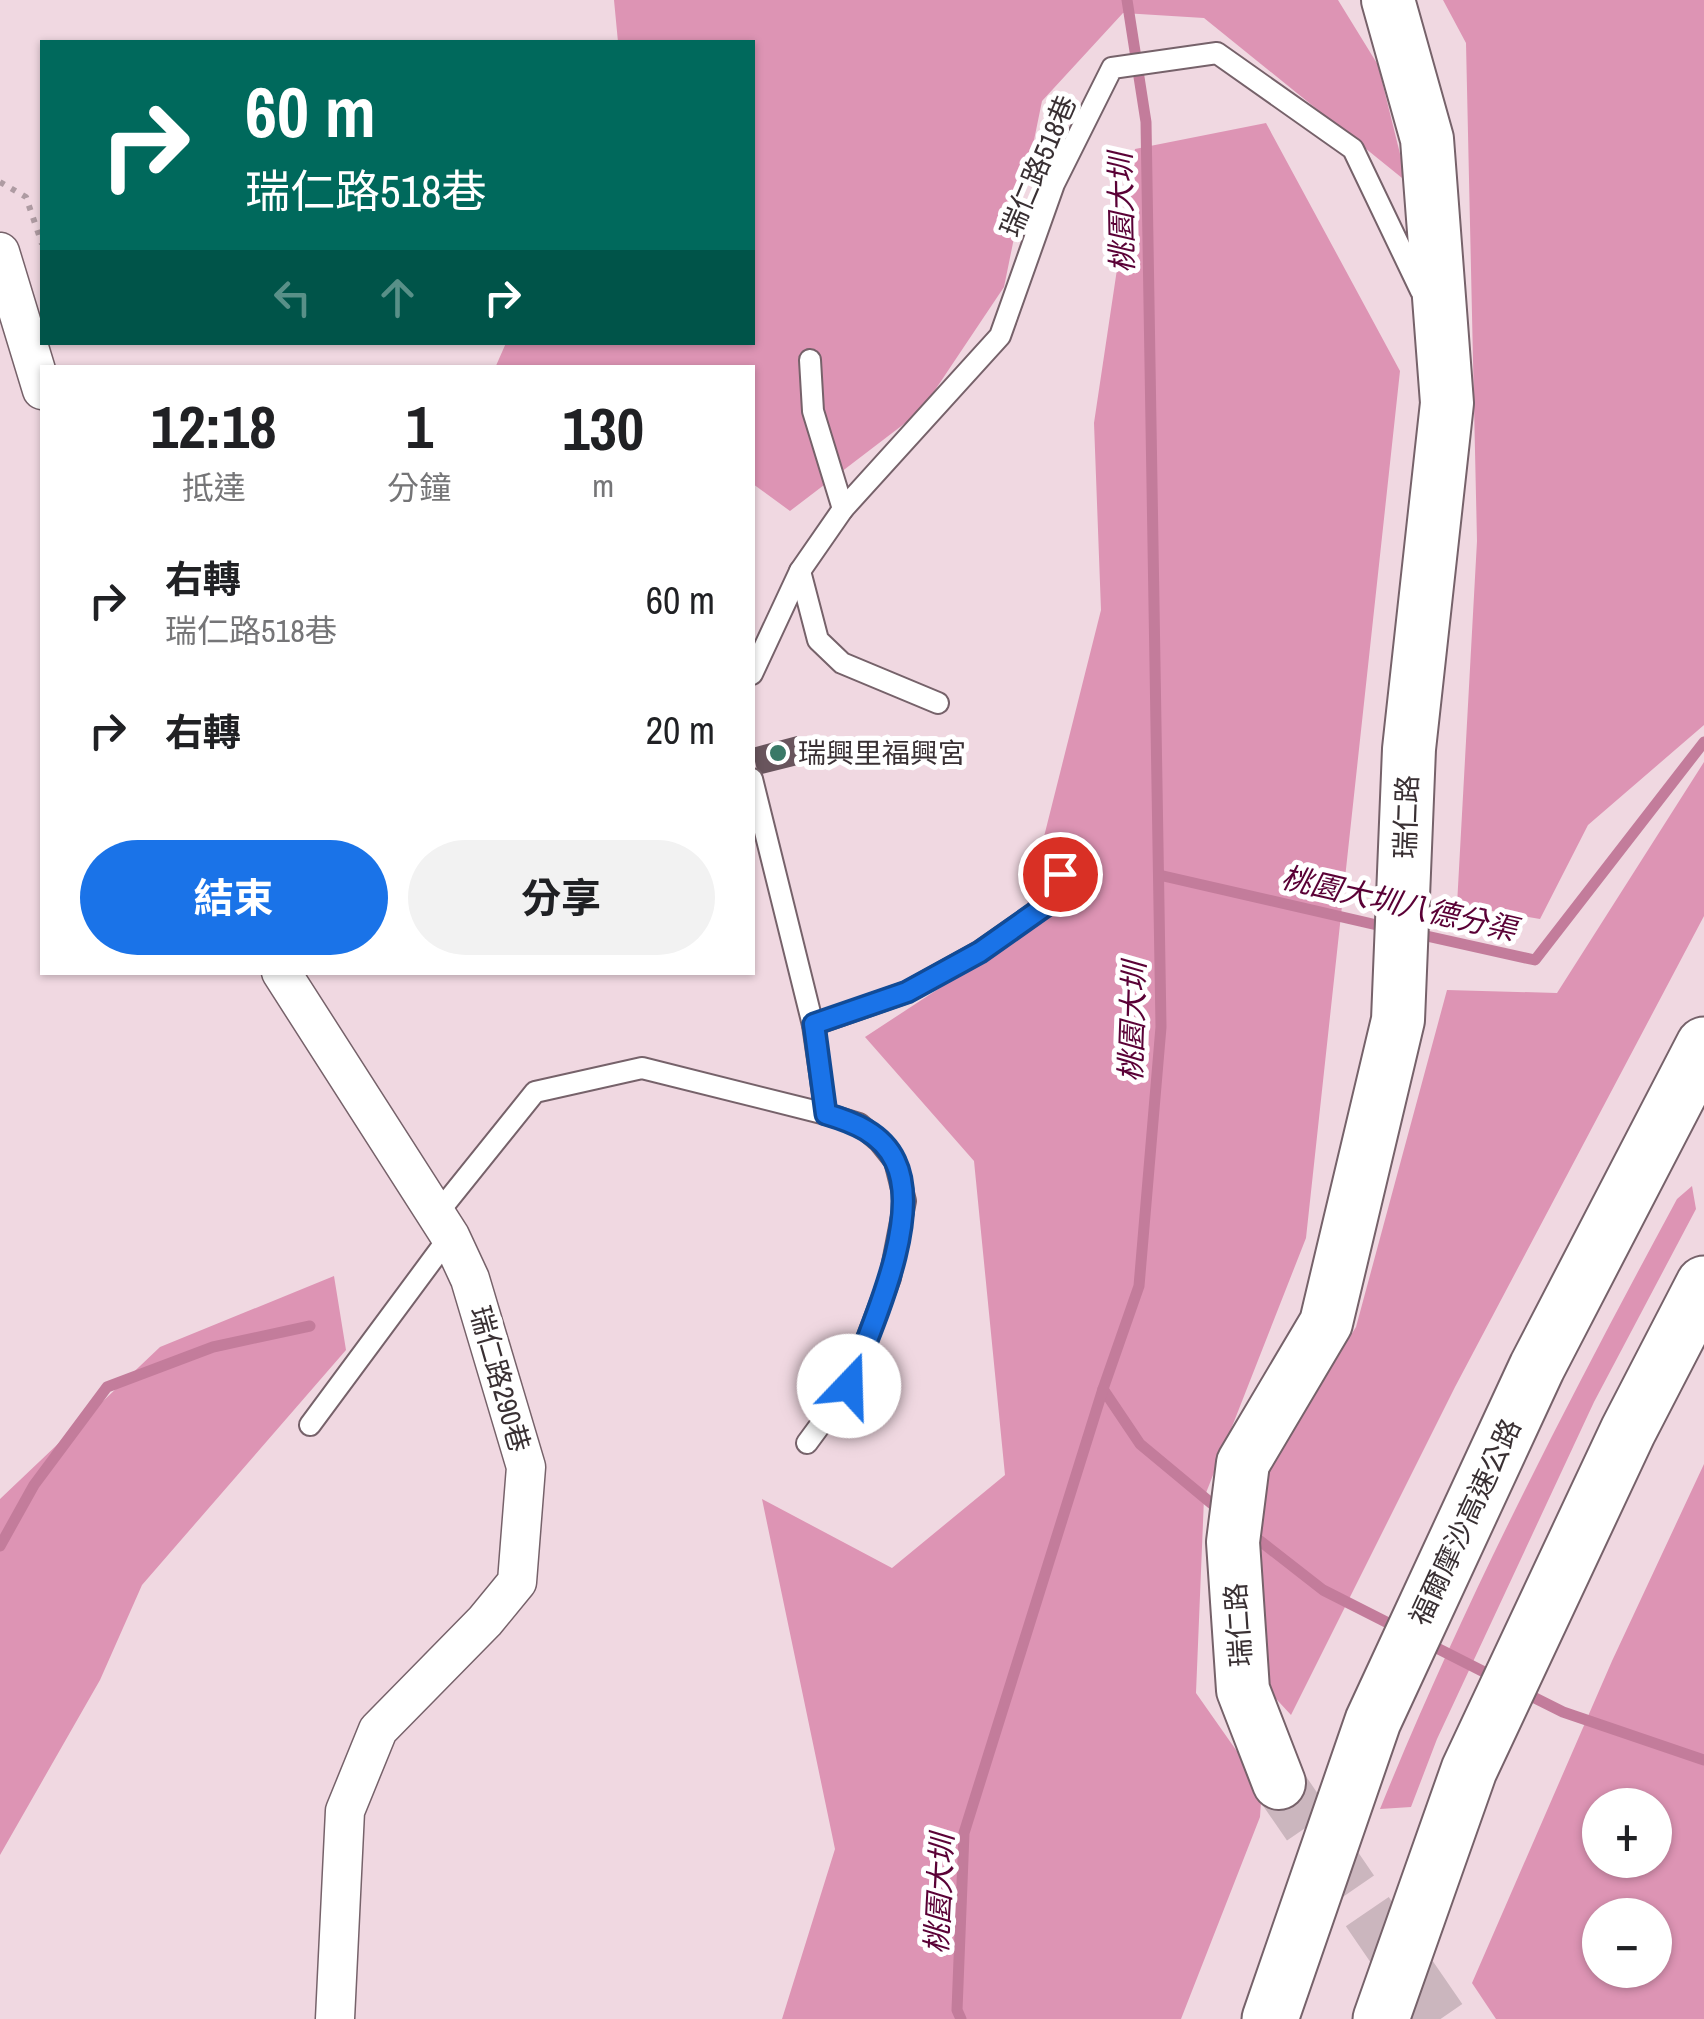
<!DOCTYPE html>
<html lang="zh-TW">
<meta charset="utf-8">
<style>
:root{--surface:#fff;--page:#f2f2f2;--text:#202124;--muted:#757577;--accent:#1a73e8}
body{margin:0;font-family:"Archivo Narrow","Noto Sans TC",sans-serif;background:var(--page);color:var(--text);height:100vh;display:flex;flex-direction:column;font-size:38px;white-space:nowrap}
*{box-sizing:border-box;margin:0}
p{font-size:32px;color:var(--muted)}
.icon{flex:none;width:55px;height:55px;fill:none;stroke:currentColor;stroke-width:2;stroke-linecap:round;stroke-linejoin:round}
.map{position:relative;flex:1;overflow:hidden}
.details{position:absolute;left:40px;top:365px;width:715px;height:610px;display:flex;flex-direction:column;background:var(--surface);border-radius:0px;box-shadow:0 2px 8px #0004}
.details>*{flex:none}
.top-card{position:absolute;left:40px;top:40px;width:715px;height:305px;border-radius:0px;box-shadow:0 2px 8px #0004;background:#00695c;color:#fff;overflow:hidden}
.tools{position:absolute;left:1582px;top:1788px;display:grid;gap:20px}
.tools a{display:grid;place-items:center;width:90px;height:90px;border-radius:50%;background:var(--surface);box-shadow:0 2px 8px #0004;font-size:50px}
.pin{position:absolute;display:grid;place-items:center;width:85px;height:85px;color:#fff;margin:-42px;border:5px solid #fff;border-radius:50%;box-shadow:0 2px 10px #0007}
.me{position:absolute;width:110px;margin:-55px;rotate:21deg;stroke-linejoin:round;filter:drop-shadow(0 0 8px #0008)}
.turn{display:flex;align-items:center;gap:35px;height:210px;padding:0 40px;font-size:45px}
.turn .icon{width:130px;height:130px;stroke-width:2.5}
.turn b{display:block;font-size:70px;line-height:85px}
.lanes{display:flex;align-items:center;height:95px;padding:0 40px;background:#0003;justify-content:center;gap:50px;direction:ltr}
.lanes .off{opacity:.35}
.eta{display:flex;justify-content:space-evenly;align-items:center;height:170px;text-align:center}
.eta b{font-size:60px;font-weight:700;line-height:70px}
.action{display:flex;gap:20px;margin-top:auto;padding:20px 40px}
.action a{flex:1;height:115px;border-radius:60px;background:var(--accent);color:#fff;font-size:40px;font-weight:700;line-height:115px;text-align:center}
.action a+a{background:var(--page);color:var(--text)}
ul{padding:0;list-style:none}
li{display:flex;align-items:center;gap:30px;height:130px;padding:0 40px}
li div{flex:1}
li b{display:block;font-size:38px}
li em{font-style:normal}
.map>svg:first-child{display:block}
.green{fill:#dd94b4;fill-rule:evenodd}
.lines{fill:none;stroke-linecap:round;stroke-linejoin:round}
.stream{stroke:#c37c9b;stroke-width:11}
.building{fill:#69555d}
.secondary-tunnel{stroke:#cbb6be;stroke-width:52;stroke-dasharray:52 26;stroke-linecap:butt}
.lane-casing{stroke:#76626a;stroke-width:24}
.street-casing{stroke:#76626a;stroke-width:41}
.secondary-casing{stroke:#76626a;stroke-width:56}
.highway-casing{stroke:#76626a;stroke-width:59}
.path{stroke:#ae9ba2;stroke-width:6;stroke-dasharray:5 8;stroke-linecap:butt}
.lane{stroke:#fff;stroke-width:20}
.street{stroke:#fff;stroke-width:38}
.secondary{stroke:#fff;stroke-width:52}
.highway{stroke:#fff;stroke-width:55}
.route-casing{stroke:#114b97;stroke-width:25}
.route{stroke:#1a73e8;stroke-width:18}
.poi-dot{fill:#3a7967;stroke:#fff;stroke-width:4}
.labels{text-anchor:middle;stroke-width:10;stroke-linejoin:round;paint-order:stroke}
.street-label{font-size:28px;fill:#393033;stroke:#fff}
.poi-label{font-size:28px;fill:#393033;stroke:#fff;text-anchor:start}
.water-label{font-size:30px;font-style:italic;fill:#5a0136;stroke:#fff}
</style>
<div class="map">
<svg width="1704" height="2019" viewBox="0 0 1704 2019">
<rect width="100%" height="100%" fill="#f0d8e1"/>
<g class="green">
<path d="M614 0H1338L1378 65 1407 182 1204 18 1123 13 1042 101 1004 287 921 411 790 511 753 484 752 368H495L506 343 752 342V42H618Z"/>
<path d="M1443 0H1704V725L1588 825 1540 919 1457 905 1477 541 1466 43Z"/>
<path d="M1266 123 1400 371 1306 1238 1204 1498 1196 1693 1262 1787 1260 1817 1181 2019H782L835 1849 762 1499 892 1568 1005 1475 974 1161 865 1037 1019 936 1101 610 1094 423 1135 149Z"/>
<path d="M1704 762V916L1455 1387 1291 1715 1257 1678 1254 1488 1356 1327 1447 990 1557 993Z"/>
<path d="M1692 1186 1696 1209 1594 1402 1437 1739 1411 1807 1380 1809C1465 1599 1570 1397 1677 1199Z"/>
<path d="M334 1276 346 1350 142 1585 100 1680 0 1855V1499L160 1347Z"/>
<path d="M1704 1464V2019H1496L1472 1983 1612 1661ZM1655 1805V1860H1600V1805ZM1655 1915V1970H1600V1915Z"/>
</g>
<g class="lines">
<g class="stream">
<path d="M1159 875 1390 928"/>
<path d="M1413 933 1535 960 1704 742"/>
<path d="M1103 1389 1140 1444 1223 1513"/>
<path d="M1250 1533 1323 1590 1398 1628"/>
<path d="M0 1546 34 1485 107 1387 213 1347 310 1326"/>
<path d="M1423 1641 1496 1678"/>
<path d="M1521 1691 1563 1712 1704 1760"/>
<path d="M961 2019 957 2010 964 1833 1103 1389 1139 1286 1161 1027 1146 122 1127 0"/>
</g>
</g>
<path class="building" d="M797 736 806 763 758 775 752 748Z"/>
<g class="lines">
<path class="secondary-tunnel" d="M1279 1783 1441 2019"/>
<g class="lane-casing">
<g id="lane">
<path d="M810 360 813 411 843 509"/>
<path d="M800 571 818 640 842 663 938 703"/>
<path d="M752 674 800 571 843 509 1000 336 1054 184 1112 68 1217 53 1353 149 1421 291"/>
<path d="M813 1025 907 992 979 952 1048 904 1060 874"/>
<path d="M437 1214 535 1092 642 1068 826 1114 813 1025 752 779"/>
<path d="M310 1425 450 1236"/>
<path d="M807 1443 849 1386 890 1278 905 1201 895 1161 879 1141 859 1124 826 1114"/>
</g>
</g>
<g class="street-casing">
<g id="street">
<path d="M0 252 42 390"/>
<path d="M281 972 450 1236 470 1279 526 1467 517 1582 485 1621 378 1730 345 1811 335 2019"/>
</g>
</g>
<g class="secondary-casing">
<path id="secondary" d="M1279 1783 1243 1690 1233 1542 1243 1463 1326 1323 1398 1020 1409 749 1447 403 1427 139 1388 0"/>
</g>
<g class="highway-casing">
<g id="highway">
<path d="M1270 2019 1373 1721 1537 1367 1704 1045"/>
<path d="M1381 2019 1469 1770 1628 1431 1704 1284"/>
</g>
</g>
<path class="path" d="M0 182 26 197 42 244"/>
<use href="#lane" class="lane"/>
<use href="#street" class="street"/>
<use href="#secondary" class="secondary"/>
<use href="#highway" class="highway"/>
</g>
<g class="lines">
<g class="route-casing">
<path id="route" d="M849 1386C870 1330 923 1218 895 1161 882 1133 853 1122 826 1114L814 1024 907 992 980 952 1048 904 1060 874"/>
</g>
<use href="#route" class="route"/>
</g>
<circle class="poi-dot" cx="778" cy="753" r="10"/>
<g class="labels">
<g class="street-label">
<text transform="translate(1038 166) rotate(-67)" y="10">瑞仁路518巷</text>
<text transform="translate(1406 817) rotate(-88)" y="10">瑞仁路</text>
<text transform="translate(500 1379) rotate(74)" y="10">瑞仁路290巷</text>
<text transform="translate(1465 1522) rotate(-65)" y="10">福爾摩沙高速公路</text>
<text transform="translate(1238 1625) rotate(-94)" y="10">瑞仁路</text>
</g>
<g class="poi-label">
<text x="798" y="763">瑞興里福興宮</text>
</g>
<g class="water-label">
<text transform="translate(1122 213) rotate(-91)" y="10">桃園大圳</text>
<text transform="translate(1399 904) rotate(13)" y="10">桃園大圳八德分渠</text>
<text transform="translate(1133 1022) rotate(-88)" y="10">桃園大圳</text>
<text transform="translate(940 1894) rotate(-87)" y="10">桃園大圳</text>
</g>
</g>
</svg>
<div class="tools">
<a>+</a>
<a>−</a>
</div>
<div class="pin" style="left:1060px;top:874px;background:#d93025"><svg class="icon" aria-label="arrive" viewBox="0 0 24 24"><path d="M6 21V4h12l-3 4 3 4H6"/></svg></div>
<svg class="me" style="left:849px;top:1386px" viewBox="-20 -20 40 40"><circle r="19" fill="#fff"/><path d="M0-13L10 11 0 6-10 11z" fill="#1a73e8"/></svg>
<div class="top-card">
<div class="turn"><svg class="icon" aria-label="right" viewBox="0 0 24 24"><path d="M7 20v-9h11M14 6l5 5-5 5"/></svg><div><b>60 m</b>瑞仁路518巷</div></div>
<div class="lanes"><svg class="icon off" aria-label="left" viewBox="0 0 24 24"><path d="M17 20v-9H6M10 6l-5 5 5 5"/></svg><svg class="icon off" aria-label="ahead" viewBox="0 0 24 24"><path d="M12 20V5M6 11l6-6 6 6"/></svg><svg class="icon" aria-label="right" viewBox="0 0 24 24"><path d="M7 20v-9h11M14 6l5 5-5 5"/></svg></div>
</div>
<section class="details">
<div class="eta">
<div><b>12:18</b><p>抵達</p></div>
<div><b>1</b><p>分鐘</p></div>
<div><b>130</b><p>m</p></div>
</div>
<ul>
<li><svg class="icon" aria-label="right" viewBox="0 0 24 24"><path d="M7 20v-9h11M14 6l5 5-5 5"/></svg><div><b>右轉</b><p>瑞仁路518巷</p></div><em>60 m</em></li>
<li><svg class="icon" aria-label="right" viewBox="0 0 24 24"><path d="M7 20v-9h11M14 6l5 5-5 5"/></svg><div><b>右轉</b></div><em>20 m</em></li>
</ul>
<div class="action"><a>結束</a><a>分享</a></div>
</section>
</div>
